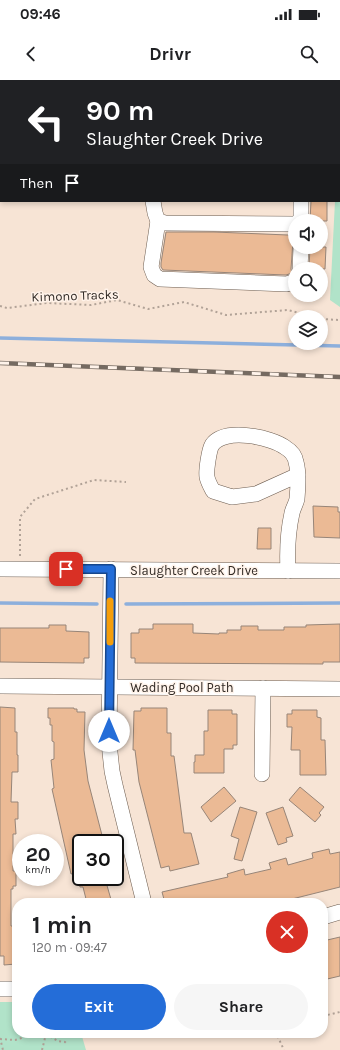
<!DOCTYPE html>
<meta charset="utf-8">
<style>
:root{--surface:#fff;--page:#f6f6f6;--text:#202124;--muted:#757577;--accent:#246dd8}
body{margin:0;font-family:Karla,sans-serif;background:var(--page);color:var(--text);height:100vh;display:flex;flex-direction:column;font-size:15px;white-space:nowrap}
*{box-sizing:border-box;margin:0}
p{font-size:13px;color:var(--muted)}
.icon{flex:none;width:22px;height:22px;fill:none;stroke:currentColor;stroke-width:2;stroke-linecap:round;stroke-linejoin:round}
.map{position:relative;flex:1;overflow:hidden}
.panel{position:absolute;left:12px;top:818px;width:316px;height:140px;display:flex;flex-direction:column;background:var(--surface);border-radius:16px;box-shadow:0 2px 6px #0003}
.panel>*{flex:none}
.guide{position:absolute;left:0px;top:0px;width:340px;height:122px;box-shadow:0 2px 6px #0003;background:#202124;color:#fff;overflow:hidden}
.buttons{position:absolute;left:288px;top:134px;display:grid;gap:8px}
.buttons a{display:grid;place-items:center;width:40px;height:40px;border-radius:50%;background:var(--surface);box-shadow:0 2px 6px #0003;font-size:20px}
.speed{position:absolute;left:12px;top:754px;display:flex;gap:8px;font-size:20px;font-weight:700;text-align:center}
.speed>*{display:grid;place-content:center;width:52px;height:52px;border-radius:50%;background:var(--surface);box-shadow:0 2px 6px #0003;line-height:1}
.speed small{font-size:10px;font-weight:400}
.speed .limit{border:2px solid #111;border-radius:6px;background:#fff;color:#111}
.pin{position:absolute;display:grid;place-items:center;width:34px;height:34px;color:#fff;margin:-17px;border-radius:8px;box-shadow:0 2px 6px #0006}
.me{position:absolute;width:44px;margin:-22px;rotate:0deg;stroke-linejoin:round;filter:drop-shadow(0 0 3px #0008)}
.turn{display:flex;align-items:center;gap:14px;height:84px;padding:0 20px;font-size:18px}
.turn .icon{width:52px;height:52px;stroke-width:2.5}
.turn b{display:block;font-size:28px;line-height:34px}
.then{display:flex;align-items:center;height:38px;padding:0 20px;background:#0003;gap:8px;font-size:15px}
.round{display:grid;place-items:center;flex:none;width:42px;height:42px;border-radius:21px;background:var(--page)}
.summary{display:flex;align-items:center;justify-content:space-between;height:68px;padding:0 20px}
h1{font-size:24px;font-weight:700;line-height:30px}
.primary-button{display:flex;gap:8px;margin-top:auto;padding:8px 20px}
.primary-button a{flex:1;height:46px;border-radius:24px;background:var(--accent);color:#fff;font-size:16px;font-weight:700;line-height:46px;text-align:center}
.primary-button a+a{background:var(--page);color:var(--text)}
.status{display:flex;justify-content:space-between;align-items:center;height:28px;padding:0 20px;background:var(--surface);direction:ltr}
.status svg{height:11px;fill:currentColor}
header{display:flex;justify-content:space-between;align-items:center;height:52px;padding:0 20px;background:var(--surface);font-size:18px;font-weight:700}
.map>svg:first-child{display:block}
.green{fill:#b1e3c9}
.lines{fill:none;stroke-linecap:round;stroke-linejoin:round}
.stream{stroke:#8dafdc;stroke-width:3.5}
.building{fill:#ebba95;stroke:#978578}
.minor-casing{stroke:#6d5d50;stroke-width:16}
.path{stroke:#b1a297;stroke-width:2;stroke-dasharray:2 3;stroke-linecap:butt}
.minor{stroke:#fff;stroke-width:15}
.rail-casing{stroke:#756a61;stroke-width:4.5}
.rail{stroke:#fff3ea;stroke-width:3;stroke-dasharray:9;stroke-linecap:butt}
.route-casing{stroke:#17478c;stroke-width:10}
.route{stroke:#246dd8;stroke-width:7}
.slow{stroke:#f59e0b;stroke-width:7}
.labels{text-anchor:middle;stroke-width:3;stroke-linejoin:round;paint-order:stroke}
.street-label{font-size:13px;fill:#302924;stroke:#fff3ea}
</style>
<div class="status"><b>09:46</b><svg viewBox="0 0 49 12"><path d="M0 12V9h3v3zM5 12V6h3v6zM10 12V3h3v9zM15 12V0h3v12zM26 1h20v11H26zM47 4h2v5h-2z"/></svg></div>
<header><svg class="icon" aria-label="back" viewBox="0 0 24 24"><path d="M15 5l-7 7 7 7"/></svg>Drivr<svg class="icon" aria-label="search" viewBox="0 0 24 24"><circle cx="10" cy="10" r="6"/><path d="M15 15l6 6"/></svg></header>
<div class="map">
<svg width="340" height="970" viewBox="0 0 340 970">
<rect width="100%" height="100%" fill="#f7e4d5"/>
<g class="green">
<path d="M340 39V227L330 220 335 121H339V52Z"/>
<path d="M0 922H17V953H81L86 970H0Z"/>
</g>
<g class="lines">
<g class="stream">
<path d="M0 258 340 266"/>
<path d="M0 523 97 524"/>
<path d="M126 524 340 523"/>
</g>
</g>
<g class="building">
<path d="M311 121H327V141H310Z"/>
<path d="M166 152H214L288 155 293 160 291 189 292 193 286 195 163 190 161 187V183Z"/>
<path d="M310 167H326L325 189H309Z"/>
<path d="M313 426 338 427V432H340V458L314 457Z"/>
<path d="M258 448H271V469H257Z"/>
<path d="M153 544H193V553L219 554V553H227V550H241V546H258V550H284V547H306V545L340 544V582H323V584L135 583V578H131V553H139V549H153Z"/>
<path d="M49 545H66V551L89 552V578H84V583L0 582V548H49Z"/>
<path d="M0 627 15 628V652H17V675H18V692H12L11 722H18V739H15L16 754H13V791H16V806H13V809H11V846H15L16 884 4 885V876H0Z"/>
<path d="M48 628H74V629H77V632H85L84 670 88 701 104 763H81V791L71 794 52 709 54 708 51 680 54 679V662L52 661V645H50V638H48Z"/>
<path d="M141 628H167V653H171V676H174L184 753H191L199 784 170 791 169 786 161 788 139 702 135 670H133L134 631H141Z"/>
<path d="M208 630H232V634H237V665H233V669H224V693H194V682H195V675H204V651H208Z"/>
<path d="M292 630H317V637L321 638V660H325L326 695H300V670H291L292 647H287V634H292Z"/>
<path d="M224 707 236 721 211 742 201 727Z"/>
<path d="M300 707 324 727 319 733 321 735 315 742 289 720Z"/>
<path d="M240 727 257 732 242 781 234 779 239 759 231 756Z"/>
<path d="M283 727 293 756 286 758 287 762 278 765 266 733Z"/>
<path d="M329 769 330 774 340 772V807L276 823H165L162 812 228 797 227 794 244 789 245 795 271 789 269 783 286 778 288 785 313 778 312 773Z"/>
<path d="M77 797H108L109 801 106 802 112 823H87L83 807H80Z"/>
<path d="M340 857V896L323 900V861Z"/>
</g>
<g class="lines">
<g class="minor-casing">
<g id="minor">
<path d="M314 1V0"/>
<path d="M153 121 155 133 158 141 165 143 295 144"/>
<path d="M158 141 151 187 154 195 160 199 287 204 295 201"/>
<path d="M299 141 301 140V121"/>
<path d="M300 189 301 167"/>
<path d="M0 489 340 491"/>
<path d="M111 489 109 663 112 691 115 705 144 823"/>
<path d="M288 491C287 472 288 451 292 433 293 428 296 424 297 419 298 408 299 392 296 382 295 376 291 371 286 368 272 357 224 347 212 365 209 370 206 391 207 397 208 402 211 407 213 411L232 417 256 414 298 395"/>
<path d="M0 606 340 609"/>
<path d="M262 694 263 608"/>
<path d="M323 837 340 832"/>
<path d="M0 909H17"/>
</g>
</g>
<g class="path">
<path d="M0 226 7 228 47 223 91 225 117 220 148 229 184 222 226 235 288 230 315 237"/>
<path d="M321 239 340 240"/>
<path d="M20 476V437L35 419 94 400 126 402"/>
<path d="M323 936 340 932"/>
<path d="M280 953 277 955 284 970"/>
<path d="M46 954 58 961 65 962 67 964"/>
<path d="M0 958 3 970"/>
<path d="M0 959 15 960 25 957"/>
<path d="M42 970 46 954"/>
</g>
<use href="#minor" class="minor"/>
<g class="rail-casing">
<path id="rail" d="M0 283 340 297"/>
</g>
<use href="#rail" class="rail"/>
</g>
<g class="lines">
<g class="route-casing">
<path id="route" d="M66 489H111L109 651"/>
</g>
<use href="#route" class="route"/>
<path class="slow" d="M110 562V521"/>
</g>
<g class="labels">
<g class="street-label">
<text transform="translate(75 215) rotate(-2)" y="5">Kimono Tracks</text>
<text x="194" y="495">Slaughter Creek Drive</text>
<text x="182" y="612">Wading Pool Path</text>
</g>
</g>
</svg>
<div class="buttons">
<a><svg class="icon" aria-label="sound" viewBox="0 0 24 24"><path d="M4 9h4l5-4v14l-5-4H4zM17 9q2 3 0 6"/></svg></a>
<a><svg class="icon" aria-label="search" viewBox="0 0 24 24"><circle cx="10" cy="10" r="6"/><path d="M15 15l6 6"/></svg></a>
<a><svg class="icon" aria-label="layers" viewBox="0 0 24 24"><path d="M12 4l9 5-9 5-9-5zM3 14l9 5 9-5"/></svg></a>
</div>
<div class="speed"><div>20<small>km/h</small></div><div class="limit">30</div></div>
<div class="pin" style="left:66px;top:489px;background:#d93025"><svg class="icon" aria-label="arrive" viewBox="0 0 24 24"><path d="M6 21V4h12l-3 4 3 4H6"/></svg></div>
<svg class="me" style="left:109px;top:651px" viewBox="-20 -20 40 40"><circle r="19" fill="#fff"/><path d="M0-13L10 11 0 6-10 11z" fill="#246dd8"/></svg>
<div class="guide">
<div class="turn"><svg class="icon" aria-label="left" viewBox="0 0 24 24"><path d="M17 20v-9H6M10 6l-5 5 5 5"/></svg><div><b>90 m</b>Slaughter Creek Drive</div></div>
<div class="then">Then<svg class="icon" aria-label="arrive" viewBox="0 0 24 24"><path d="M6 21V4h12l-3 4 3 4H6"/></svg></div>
</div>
<section class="panel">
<div class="summary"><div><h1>1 min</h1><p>120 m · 09:47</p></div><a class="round" style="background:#d93025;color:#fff"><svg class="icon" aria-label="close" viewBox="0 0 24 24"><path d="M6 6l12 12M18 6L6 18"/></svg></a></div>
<div class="primary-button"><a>Exit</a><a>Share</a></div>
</section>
</div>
